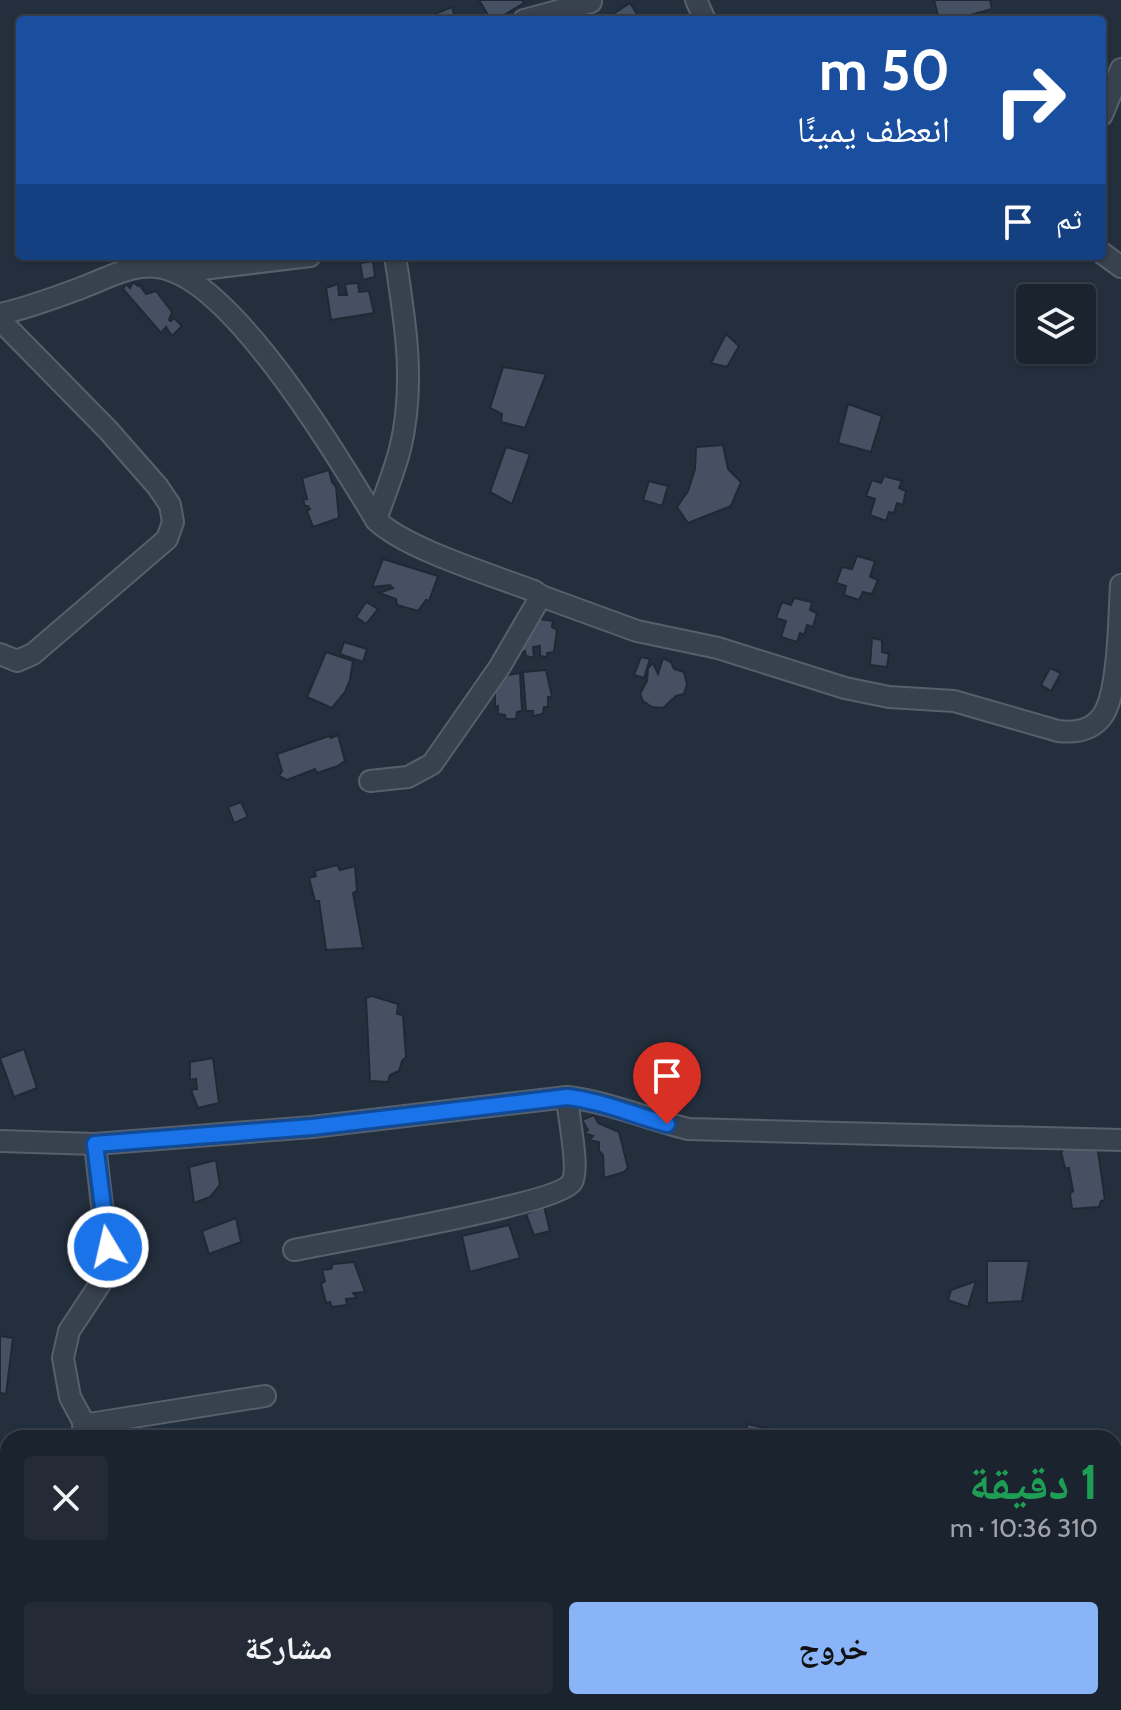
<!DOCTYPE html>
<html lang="ar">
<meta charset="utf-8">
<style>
:root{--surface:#1b232e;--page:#242b36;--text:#f1f3f6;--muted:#a0a4aa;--line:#39404a;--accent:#8ab4f8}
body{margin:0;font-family:Cabin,"Noto Naskh Arabic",sans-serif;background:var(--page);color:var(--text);direction:rtl;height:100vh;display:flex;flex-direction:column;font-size:30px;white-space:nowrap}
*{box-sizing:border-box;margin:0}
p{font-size:26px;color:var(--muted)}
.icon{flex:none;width:44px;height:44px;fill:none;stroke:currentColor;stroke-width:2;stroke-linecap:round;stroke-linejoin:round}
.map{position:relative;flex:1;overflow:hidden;direction:ltr}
.panel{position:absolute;left:0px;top:1430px;width:1122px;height:280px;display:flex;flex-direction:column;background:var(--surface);border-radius:24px 24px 0 0;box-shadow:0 2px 6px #0004,0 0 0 2px var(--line);direction:rtl}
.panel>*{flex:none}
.hud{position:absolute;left:16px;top:16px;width:1090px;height:244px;border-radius:8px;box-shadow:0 2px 6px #0004,0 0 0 2px var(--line);direction:rtl;background:#1a4fa0;color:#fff;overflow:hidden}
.controls{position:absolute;left:1016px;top:284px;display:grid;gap:16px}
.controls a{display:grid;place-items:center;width:80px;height:80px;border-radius:8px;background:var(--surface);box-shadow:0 2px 6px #0004,0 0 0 2px var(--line);font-size:40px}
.pin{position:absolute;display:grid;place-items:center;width:68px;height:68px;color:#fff;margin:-82px -34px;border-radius:50% 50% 50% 0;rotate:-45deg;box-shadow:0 0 8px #0007}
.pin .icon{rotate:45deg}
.me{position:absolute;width:88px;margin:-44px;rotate:351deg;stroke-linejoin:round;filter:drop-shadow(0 0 6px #0008)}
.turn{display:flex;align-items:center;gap:28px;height:168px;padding:0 24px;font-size:36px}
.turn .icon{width:104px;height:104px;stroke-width:2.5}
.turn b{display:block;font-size:56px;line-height:68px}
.then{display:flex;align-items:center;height:76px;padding:0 24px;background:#0003;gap:16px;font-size:30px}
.round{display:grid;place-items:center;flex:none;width:84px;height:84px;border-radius:8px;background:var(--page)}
.summary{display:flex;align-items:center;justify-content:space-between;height:136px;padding:0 24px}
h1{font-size:48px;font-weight:800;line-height:60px;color:#1e9e55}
.primary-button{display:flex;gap:16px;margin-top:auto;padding:16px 24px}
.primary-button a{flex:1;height:92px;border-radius:8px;background:var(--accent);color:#111;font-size:32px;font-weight:800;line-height:92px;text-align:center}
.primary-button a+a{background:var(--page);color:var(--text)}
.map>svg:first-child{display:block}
.building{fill:#455162;stroke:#1f2835;stroke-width:2}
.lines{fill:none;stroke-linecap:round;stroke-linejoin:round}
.minor-casing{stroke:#565f6c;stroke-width:24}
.minor{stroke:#38414e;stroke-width:20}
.route-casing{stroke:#114b97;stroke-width:20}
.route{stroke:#1a73e8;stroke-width:14}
</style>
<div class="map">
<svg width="1121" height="1710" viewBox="0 0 1121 1710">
<rect width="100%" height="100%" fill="#242f3e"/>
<g class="building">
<path d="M479 0H522L524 3 496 20H491Z"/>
<path d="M934 0H990L992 9 956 19 939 20Z"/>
<path d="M630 3 641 20H604Z"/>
<path d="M452 7 456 20H431L430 16Z"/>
<path d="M373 261 375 277 363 280 360 263Z"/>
<path d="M133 282 138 286 139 284 146 294 156 291 172 312 169 320 171 321 174 318 182 326 172 336 166 327 161 333 123 289 126 284 130 288Z"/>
<path d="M358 283 359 292 369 291 374 313 331 320 326 288 338 284 339 295H347L345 284Z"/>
<path d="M726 334 739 346 727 367 711 363Z"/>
<path d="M503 367 546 374 525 428 501 422 502 414 490 408Z"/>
<path d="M848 404 882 416 871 452 838 443Z"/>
<path d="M723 445 728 469 741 482 731 506 688 523 677 507 688 491 695 469 696 447Z"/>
<path d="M506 447 530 454 512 504 490 492Z"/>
<path d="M329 470 332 482 336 487 339 518 313 527 307 511 310 509 308 506H305L303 500 307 499 302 478Z"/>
<path d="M884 476 902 481 899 488 906 491 903 505 897 503 894 513 889 512 886 521 870 515 875 499 866 496 872 480 881 483Z"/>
<path d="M649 481 668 486 662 506 643 500Z"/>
<path d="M857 556 875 561 870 577 878 580 872 594 863 592 859 600 844 595 846 586 836 583 842 567 852 569Z"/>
<path d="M383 559 438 576 429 601 426 600 418 611 397 605 396 599 379 593 393 588 390 585 372 587Z"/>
<path d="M794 598 812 602 810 610 817 613 813 627 807 625 804 635 800 633 797 642 781 637 786 621 776 618 782 602 791 605Z"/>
<path d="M366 602 378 609 366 624 356 617Z"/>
<path d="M534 618 553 621 552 627 557 630 554 652 547 653V657L540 656V646L533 647 534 658 526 656 525 651 521 653 524 628Z"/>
<path d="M872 638 882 640V652L889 654 887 667 870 665Z"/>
<path d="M344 642 367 649 363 662 340 654Z"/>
<path d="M326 652 353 661 350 680 345 692 332 708 307 697Z"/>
<path d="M641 657 650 659 644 678 634 675Z"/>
<path d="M663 658 671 662 674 669 684 672 687 684 684 694 676 696 663 708 652 707 643 701 640 694 647 681 648 668 653 663 658 674Z"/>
<path d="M1050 668 1061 673 1051 691 1041 685Z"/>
<path d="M546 670 552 697H548V707H544L543 714 533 716V711H526L523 672Z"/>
<path d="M520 673 522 711 517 712 516 719H506L505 715 498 714V706L495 707V683L497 677Z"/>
<path d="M338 735 345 761 338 766 317 773 315 769 287 780 279 776 282 771 277 754 329 736 331 738Z"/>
<path d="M241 802 248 817 234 823 228 807Z"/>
<path d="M337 865 340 870 355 866 357 891 353 893 363 948 326 950 319 901H315L309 878 316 876 314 871Z"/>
<path d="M372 996 398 1004 397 1014 403 1015 406 1057 402 1061 399 1071 390 1075 388 1082 370 1081 366 998Z"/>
<path d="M24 1049 37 1088 14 1097 0 1058Z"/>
<path d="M213 1058 219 1103 198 1108 191 1090 197 1089 196 1079 190 1080V1062Z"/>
<path d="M594 1115 598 1123 619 1132 628 1168 624 1172 604 1178 603 1155 599 1151V1142L589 1140 593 1136 584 1133 588 1130 582 1120Z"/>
<path d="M1097 1144 1105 1200 1101 1201 1099 1207 1072 1209 1070 1194 1073 1191 1069 1168H1065L1061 1152 1065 1148Z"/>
<path d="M216 1160 220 1185 210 1197 194 1203 189 1167Z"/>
<path d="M544 1206 550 1231 534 1235 526 1214Z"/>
<path d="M236 1218 241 1242 209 1254 202 1231Z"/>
<path d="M509 1225 520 1258 470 1272 462 1236Z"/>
<path d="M987 1261H1029L1022 1301 987 1303Z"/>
<path d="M354 1262 365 1292 353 1293 357 1298 346 1299 347 1305 332 1307 330 1302 326 1303 321 1284 325 1281 322 1270 331 1269 333 1264Z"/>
<path d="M976 1281 968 1307 948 1300 951 1290Z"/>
<path d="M0 1336 13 1338 6 1394 0 1393Z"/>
<path d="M747 1424 774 1430 773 1438H746Z"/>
<path d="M442 1702 456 1705 454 1702H497L500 1707 497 1710H442Z"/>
</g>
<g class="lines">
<g class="minor-casing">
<g id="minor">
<path d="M696 0 705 20"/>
<path d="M524 20 591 2"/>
<path d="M1102 115 1121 69"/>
<path d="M1102 253 1121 267"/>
<path d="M178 272 310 256"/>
<path d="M0 314C28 308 54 298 81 288 105 279 131 264 157 267 230 275 339 458 376 520 406 549 492 575 534 591L541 596 637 631 718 648 845 688 889 697 954 701 1058 731C1075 733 1092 731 1103 715 1119 691 1119 616 1121 585"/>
<path d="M0 320 108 430 158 487 170 505 173 522 167 539 33 654 17 661 0 654"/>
<path d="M376 520C384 496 394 473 400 449 416 385 405 320 395 256"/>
<path d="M370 781 408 777 432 764 499 668 541 596"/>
<path d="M0 1141 95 1144 312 1127 567 1097C609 1102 647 1119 688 1129L1121 1140"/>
<path d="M294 1250C332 1242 559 1204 572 1182 580 1168 568 1116 567 1097"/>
<path d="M83 1425 265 1396"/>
<path d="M92 1438 70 1397 63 1358 69 1331 102 1281 108 1259 95 1144"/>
<path d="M287 1702 288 1710"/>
<path d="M604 1702 618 1710"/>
<path d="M669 1702 670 1710"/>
<path d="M539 1710 548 1702"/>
</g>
</g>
<use href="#minor" class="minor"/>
</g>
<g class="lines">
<g class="route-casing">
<path id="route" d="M108 1247 95 1144 312 1127 567 1097C602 1101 633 1115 667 1124"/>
</g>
<use href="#route" class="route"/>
</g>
</svg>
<div class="controls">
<a><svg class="icon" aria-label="layers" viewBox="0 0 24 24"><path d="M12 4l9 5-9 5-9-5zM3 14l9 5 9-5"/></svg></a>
</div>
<div class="pin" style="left:667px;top:1124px;background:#d93025"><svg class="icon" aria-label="arrive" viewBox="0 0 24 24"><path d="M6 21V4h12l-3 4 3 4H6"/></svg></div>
<svg class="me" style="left:108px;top:1247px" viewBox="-20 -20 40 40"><circle r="17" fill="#1a73e8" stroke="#fff" stroke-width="3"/><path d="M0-11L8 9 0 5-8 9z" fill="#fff"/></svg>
<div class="hud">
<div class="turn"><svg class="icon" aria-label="right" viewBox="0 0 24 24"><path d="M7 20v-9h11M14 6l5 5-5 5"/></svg><div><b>50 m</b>انعطف يمينًا</div></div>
<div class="then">ثم<svg class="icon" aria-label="arrive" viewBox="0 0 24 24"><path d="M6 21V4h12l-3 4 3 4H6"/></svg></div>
</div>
<section class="panel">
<div class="summary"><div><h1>1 دقيقة</h1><p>310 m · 10:36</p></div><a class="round"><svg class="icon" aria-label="close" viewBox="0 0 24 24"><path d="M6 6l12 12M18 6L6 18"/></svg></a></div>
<div class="primary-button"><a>خروج</a><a>مشاركة</a></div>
</section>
</div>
